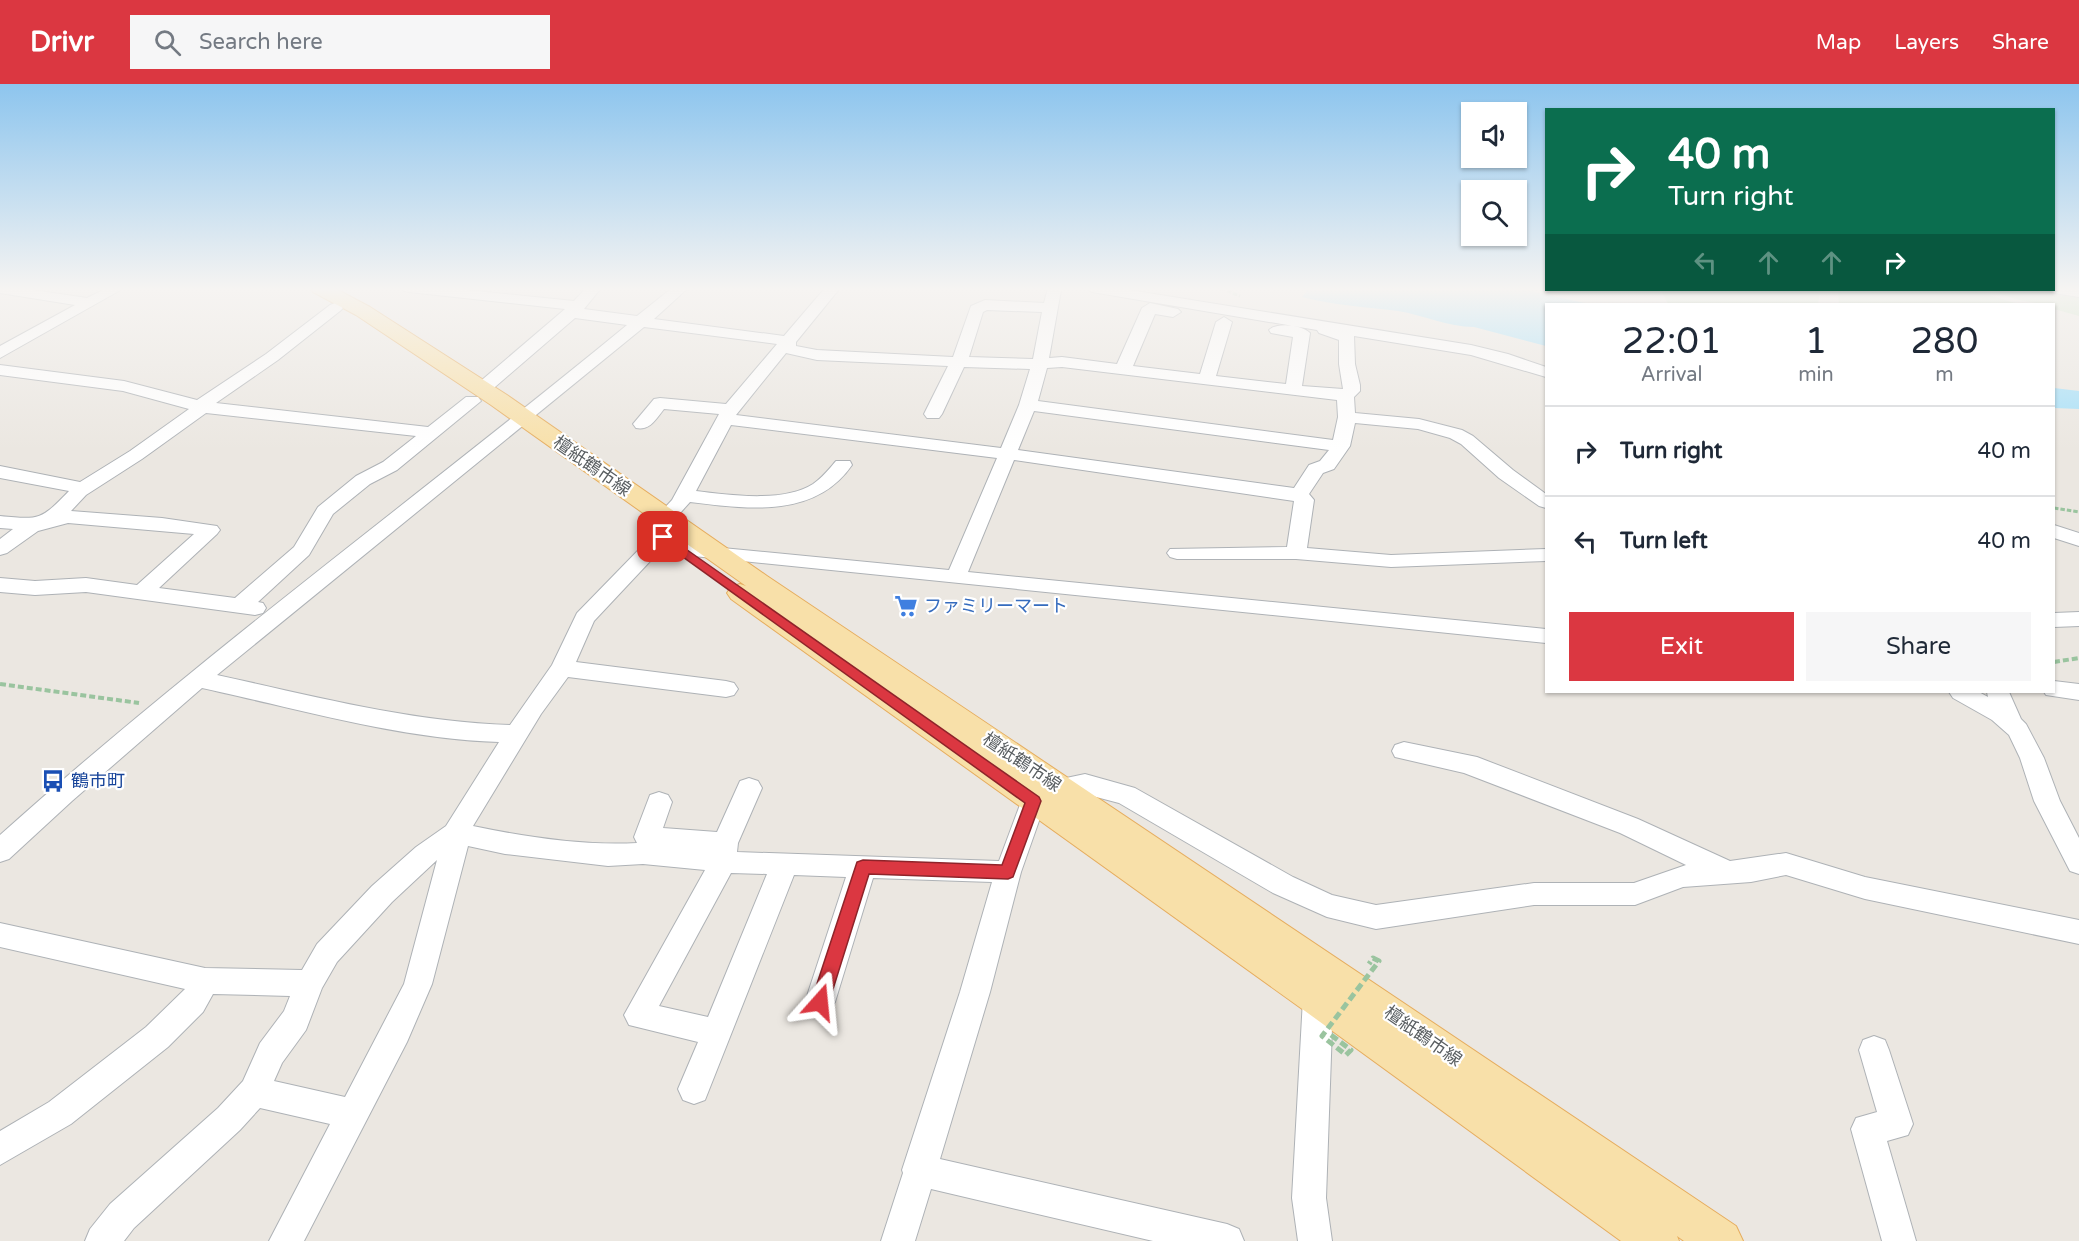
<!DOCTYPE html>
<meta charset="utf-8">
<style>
:root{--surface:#fff;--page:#f6f6f7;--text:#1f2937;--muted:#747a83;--line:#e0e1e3;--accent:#db3741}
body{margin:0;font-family:"Varela Round","Noto Sans JP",sans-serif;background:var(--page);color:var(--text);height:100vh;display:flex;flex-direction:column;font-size:22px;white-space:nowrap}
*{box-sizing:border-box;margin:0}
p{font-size:20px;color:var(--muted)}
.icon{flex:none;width:33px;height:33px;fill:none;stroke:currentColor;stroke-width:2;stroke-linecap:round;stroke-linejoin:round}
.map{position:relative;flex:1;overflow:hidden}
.side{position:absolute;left:1545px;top:219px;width:510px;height:390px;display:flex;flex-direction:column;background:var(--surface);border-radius:0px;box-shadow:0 2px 4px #0004}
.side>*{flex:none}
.hud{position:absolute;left:1545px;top:24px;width:510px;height:183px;border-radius:0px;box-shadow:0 2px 4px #0004;background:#0b6e4f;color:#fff;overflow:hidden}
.tools{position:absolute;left:1461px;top:18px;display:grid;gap:12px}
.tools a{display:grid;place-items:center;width:66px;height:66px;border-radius:0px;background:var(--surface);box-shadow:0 2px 4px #0004;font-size:30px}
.pin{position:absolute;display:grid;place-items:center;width:51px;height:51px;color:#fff;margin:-26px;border-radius:12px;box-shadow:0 3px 9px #0006}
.me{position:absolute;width:66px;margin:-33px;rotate:18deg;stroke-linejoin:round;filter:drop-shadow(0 0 4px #0008)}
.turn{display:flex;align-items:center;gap:21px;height:126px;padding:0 24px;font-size:27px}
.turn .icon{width:78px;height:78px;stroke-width:2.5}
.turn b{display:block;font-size:42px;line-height:51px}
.lanes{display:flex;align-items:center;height:57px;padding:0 24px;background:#0003;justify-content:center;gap:30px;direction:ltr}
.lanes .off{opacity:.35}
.eta{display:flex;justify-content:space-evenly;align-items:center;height:102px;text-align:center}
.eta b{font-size:36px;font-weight:600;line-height:42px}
.action{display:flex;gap:12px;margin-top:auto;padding:12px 24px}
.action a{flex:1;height:69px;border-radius:0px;background:var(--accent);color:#fff;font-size:24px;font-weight:600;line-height:69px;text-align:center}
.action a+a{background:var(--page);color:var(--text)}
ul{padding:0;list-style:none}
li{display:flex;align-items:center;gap:18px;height:90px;padding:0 24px;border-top:2px solid var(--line)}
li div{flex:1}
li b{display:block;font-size:22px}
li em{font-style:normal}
header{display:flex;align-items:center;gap:36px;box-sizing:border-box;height:84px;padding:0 30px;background:var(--accent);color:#fff}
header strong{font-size:28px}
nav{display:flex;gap:33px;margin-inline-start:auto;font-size:21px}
.search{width:420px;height:54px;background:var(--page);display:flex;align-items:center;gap:15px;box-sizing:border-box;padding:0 21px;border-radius:0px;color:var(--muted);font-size:22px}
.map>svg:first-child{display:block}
.green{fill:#c4e1bf}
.water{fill:#a4dff8}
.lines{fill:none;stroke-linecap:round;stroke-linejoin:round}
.minor-casing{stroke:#aeb2b6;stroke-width:2}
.major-casing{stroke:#e6ad5f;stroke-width:2}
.path-far1{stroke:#9ac49f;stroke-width:3;stroke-dasharray:4.5 2;stroke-linecap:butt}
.path{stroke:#9ac49f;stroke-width:4;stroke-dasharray:6 3;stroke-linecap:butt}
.minor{fill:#fff;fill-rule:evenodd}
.major{fill:#f8e0a9;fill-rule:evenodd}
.path-bridge{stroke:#9ac49f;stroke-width:5;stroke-dasharray:8 4;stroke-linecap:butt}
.route{fill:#db3741;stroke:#8e242a;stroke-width:1.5}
.labels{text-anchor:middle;stroke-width:4.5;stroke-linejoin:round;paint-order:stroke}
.street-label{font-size:18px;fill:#595e61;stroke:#fff}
.shop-label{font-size:18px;fill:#366cbe;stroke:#fff;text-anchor:start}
.transit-label{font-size:18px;fill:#164399;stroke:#fff;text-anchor:start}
</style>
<header>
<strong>Drivr</strong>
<div class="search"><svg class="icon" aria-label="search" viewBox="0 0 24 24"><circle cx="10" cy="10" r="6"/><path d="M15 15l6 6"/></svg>Search here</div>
<nav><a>Map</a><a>Layers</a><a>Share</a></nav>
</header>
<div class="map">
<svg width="2079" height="1157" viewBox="0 0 2079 1157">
<rect width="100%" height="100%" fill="#ebe7e1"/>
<g class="green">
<path d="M2054 204H2079V232L2054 225V220C2030 220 2012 215 1991 206H2054Z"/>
<path d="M1661 206H1819L1820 207 1818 220H1668Z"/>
<path d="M1838 206H1973L2018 220H1839Z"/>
</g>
<g class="water">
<path d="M1287 204H1516L1589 220H1546V262L1474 243C1448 243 1423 231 1398 227 1365 223 1333 221 1302 213L1307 207Z"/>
<path d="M2054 304 2079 307V325L2054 324Z"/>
</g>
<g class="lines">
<g class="minor-casing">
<g id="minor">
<path d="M0 204H20L87 214 107 204H124L0 274V262L75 221 0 209Z"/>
<path d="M402 204H448L574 217 586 204H601L584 225 637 232 672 204H688L654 235 784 252 825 204H840L796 258V262L817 266 953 273 971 222 985 216 1044 219 1048 204H1060L1061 206 1049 274 1062 273 1117 280 1142 224 1150 219 1178 225 1181 228 1173 233 1155 230 1133 282 1200 290 1216 238 1224 233 1232 238 1216 292 1286 300 1293 253 1271 249 1269 246C1277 238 1302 241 1310 249L1302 302 1343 305 1339 280V256L1319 249 1317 246 1092 208 1085 204H1117L1471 261 1508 270 1546 283V293L1471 271 1354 252 1355 280 1360 301V307L1354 313 1355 329 1419 335 1462 346 1473 352 1513 386 1546 410V424L1539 422 1499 394 1461 360 1450 354 1418 345 1355 339 1350 362 1334 385 1323 389 1309 410 1314 416 1307 464 1391 471 1546 465V477L1391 483 1296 475H1177L1170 473 1167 469 1170 465 1287 463 1294 417 1014 376 968 488 1546 545V559L674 470 671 466 674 462 681 460 949 486 997 374 731 341 696 407C729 411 783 419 813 400 822 394 829 385 836 377H850L852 381C815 435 747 425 690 418L673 437H659L656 433 672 416 719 330 664 325C656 335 650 347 636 344L633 340 654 315 660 314 726 320 777 260 644 243 217 591C314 612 411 638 510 641L552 581 577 529 656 448H670L673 452 670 456 594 537 576 578 726 597 734 599 738 605 734 611 726 613 568 593 541 630 473 742C526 753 583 762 637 759L634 753 650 711 659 708 668 711 672 718 663 744 717 748 740 697 749 694 758 697 762 704 738 759 737 768 999 777 1024 710 1033 707 1042 710 1046 717 1021 788 990 908 940 1075 1227 1140 1239 1145 1244 1157H1153L931 1105 915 1157H881L903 1089 902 1086 960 908 992 798 873 794 835 918 830 927 820 931 810 927 805 918 846 793 794 791 705 1016 694 1020 683 1016 678 1005 698 958 629 941 624 931 705 786 643 780 608 782 505 770 468 762 432 900 407 958 304 1157H269L330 1040 260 1024 240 1046 134 1144 124 1157H85L90 1145 110 1120 218 1024 243 997 260 959 284 927 290 912 213 910 203 928 168 963 71 1040 0 1081V1047L49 1018 146 943 185 905 0 863V839L205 884 302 886 317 860 372 802 416 763 446 742 499 658C399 655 299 625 202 604L72 717 9 775 0 778V751C201 571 419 412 627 241L575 234 488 309H476L474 305 476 301 565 225 409 208 404 207ZM987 226 1042 228 1033 275 969 273 983 228ZM786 269 817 276 948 282 924 330 927 334H939L942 330 964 283 1030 285 1019 321 1001 364 736 331ZM1062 283 1337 316 1338 333 1333 356 1038 317 1047 284ZM1034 327 1329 366 1320 377 1309 381 1294 404 1018 366ZM437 776 404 900 345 1013 274 997 282 979 306 946 322 904 337 878 392 818ZM731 789 767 790 708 933 659 922Z"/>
<path d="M2054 204H2079V213L2054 209 2047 206Z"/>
<path d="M335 219 340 221 343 224 340 227 278 276 216 319 428 343 466 313H478L481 317 397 386 370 400 333 430 309 471 258 518 263 519 266 524 263 529 255 531 86 508 35 511 0 508V494L35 497 86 494 137 501 194 450 68 439 38 447 7 469 0 471V455L13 445 0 444V432C40 436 41 436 69 407L0 394V382L80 398 130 367 189 325 123 307 0 291V281L124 297 197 316 266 270 330 221ZM206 329 416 352 383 378 356 392 318 423 294 463 235 514 159 504 217 450 220 446 217 442 162 434 71 427 86 411 142 375Z"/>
<path d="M2054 441 2079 449V462L2054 454Z"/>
<path d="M2079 528V542L2054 543V529Z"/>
<path d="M2054 597 2079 600V616L2046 611 2044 608H2054Z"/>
<path d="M1949 608H1979L1988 613 1987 608H2009L2021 635 2026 640 2044 674 2060 717 2079 754V790L2070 787 2034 717 2020 674 2009 651 1992 636 1953 614Z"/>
<path d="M1404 658 1477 673 1638 735 1730 777 1786 769 1865 793 2079 836V860L1865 815 1786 791 1751 798 1683 803 1635 821H1534L1376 845 1327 833 1273 809 1119 719 1085 710 1061 714 1052 711 1048 704 1052 697 1085 690 1135 704 1293 793 1332 811 1376 821 1534 799H1634L1686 781 1620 749 1464 689 1395 673 1392 667 1395 661Z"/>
<path d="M1318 902 1328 906 1333 915 1326 1114 1332 1157H1298L1292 1114 1303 915 1308 906Z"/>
<path d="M1874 952 1885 956 1889 966 1913 1040 1908 1051 1887 1057 1916 1157H1882L1851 1045 1856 1034 1877 1028 1859 966 1863 956Z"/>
</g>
</g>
<g class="major-casing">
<path id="major" d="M311 204H334L370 223 507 311 767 492 1736 1142 1743 1157H1684L1677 1152 1679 1157H1621L1305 927 731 515 727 509 731 503 740 500 746 502 491 321 356 231 313 208Z"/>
</g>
<g class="path-far1">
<path d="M1221 204 1240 212"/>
<path d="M2054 424 2079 428"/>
</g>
<g class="path">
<path d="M2054 578 2079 574"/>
<path d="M0 600 139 619"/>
</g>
<use href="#minor" class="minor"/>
<use href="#major" class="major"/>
<path class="path-bridge" d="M1331 951 1351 966 1346 971 1322 952 1379 877 1373 874 1369 880"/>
</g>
<linearGradient id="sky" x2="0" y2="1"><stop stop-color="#8dc5ee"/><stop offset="0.56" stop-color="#f6f4f2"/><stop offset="1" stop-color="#f6f4f2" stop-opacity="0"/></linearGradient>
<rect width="2079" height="366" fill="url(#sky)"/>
<path class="route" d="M663 449 1039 713 1041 717 1013 793 1008 795 869 790 829 918 826 923 820 926 814 923 811 918 857 778 863 776 1002 781 1025 719 658 455V450Z"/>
<defs>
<g id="supermarket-bare" transform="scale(1.8)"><path d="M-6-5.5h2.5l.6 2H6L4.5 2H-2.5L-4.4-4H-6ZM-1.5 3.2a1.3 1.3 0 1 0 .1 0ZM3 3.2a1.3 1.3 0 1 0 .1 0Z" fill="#3f7fe0" stroke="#fff" stroke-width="2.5" paint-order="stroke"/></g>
<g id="bus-bare" transform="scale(1.8)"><path d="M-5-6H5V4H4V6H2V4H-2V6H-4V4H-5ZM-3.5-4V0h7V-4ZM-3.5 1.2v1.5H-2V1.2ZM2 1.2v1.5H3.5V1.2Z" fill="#1a4fb4" stroke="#fff" stroke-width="2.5" paint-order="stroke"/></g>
</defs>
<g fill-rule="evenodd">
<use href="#supermarket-bare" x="906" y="522"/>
<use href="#bus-bare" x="53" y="697"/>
</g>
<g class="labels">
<g class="street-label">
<text transform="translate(592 382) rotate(35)" y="6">檀紙鶴市線</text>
<text transform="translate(1022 678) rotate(34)" y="6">檀紙鶴市線</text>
<text transform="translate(1423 952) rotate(35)" y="6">檀紙鶴市線</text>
</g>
<g class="shop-label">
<text x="924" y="528">ファミリーマート</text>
</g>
<g class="transit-label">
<text x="71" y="703">鶴市町</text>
</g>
</g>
</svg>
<div class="tools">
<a><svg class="icon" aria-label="sound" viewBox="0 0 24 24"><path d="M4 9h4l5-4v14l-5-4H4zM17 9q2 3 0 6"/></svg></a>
<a><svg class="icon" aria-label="search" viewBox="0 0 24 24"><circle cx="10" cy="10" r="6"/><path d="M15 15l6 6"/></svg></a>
</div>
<div class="pin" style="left:663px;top:453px;background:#d93025"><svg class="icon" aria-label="arrive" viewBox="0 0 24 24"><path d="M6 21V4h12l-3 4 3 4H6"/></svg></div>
<svg class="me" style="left:820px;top:918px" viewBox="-20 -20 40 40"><path d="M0-17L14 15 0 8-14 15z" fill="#db3741" stroke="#fff" stroke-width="4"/></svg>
<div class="hud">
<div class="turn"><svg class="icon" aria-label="right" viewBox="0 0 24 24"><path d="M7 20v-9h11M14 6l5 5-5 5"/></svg><div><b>40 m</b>Turn right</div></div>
<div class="lanes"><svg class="icon off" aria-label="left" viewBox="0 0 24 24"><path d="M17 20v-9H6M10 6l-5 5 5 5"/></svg><svg class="icon off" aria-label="ahead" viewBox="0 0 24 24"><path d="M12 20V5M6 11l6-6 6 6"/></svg><svg class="icon off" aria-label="ahead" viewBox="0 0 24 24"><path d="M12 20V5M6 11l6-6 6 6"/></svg><svg class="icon" aria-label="right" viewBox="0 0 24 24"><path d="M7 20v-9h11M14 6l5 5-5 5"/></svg></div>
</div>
<section class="side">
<div class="eta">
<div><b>22:01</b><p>Arrival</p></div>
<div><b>1</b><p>min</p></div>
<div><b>280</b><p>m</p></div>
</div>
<ul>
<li><svg class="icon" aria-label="right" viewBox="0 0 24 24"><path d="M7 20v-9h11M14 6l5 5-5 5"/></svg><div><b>Turn right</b></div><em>40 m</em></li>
<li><svg class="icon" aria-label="left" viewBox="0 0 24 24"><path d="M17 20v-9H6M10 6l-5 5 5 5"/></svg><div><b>Turn left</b></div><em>40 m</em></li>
</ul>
<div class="action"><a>Exit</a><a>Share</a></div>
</section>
</div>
